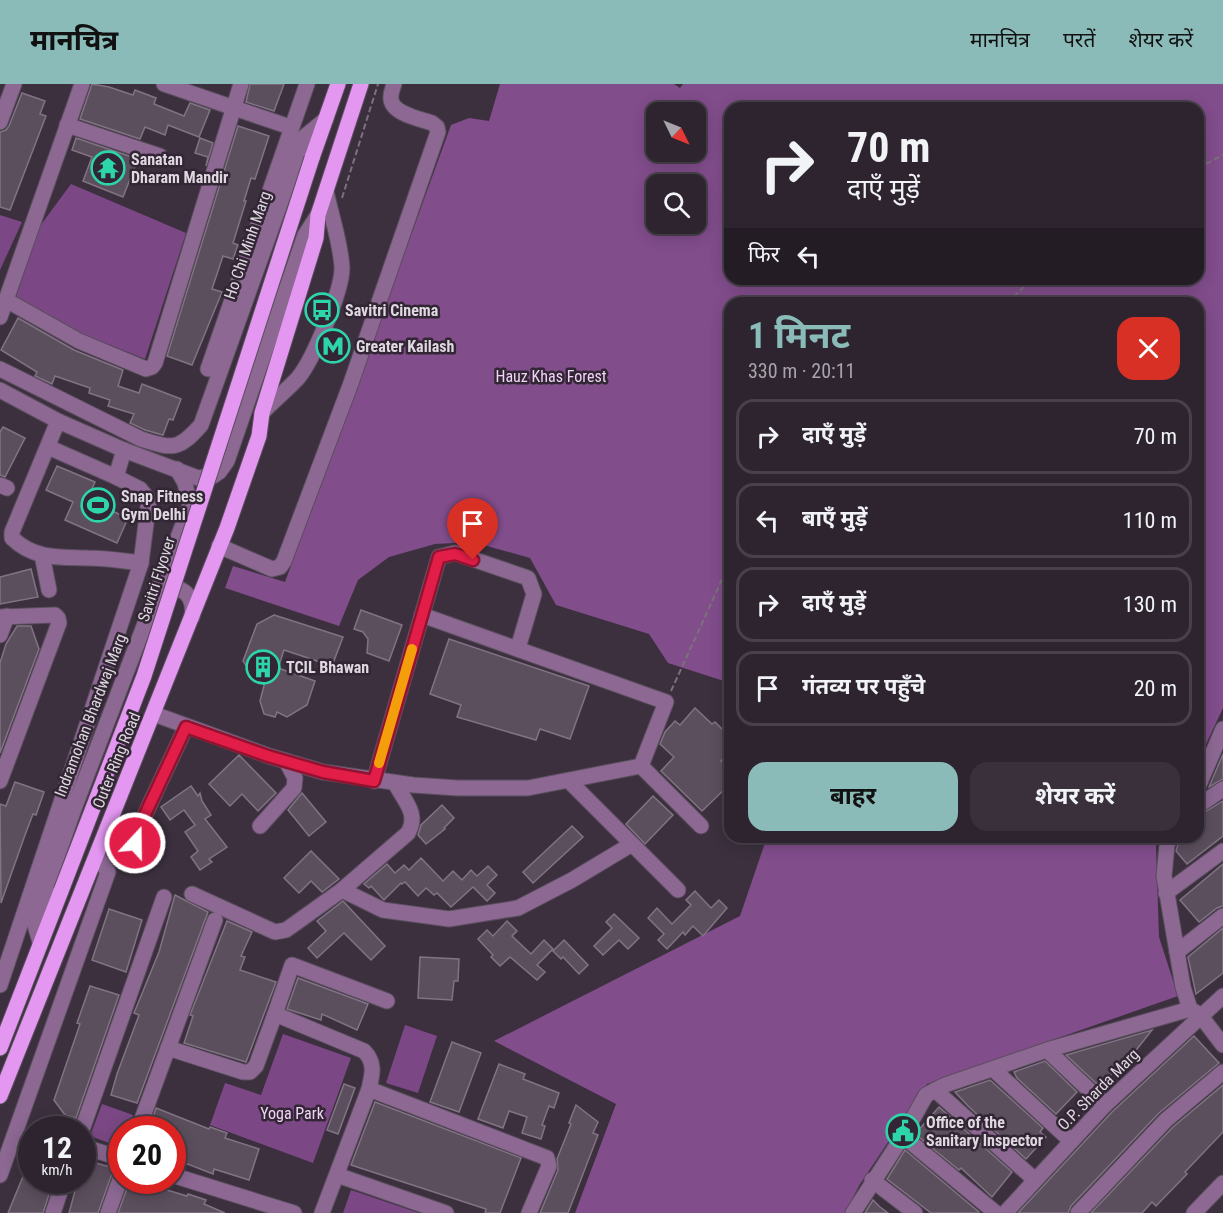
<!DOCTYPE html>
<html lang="hi">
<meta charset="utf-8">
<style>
:root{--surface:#2d242f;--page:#39303b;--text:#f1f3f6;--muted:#a7a4aa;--line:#48414b;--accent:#8bbbb9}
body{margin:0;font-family:"Roboto Condensed","Noto Sans Devanagari",sans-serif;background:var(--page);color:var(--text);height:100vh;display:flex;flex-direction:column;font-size:22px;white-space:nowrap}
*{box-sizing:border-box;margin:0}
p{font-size:20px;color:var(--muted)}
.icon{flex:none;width:33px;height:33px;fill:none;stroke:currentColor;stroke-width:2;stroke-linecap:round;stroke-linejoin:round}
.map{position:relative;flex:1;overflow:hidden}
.drawer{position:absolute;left:724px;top:213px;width:480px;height:546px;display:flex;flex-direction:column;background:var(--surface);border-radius:18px;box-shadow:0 3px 15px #0003,0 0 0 2px var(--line)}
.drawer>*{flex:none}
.guide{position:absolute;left:724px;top:18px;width:480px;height:183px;border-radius:18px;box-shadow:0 3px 15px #0003,0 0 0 2px var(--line);background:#2d242f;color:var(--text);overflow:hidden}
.needle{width:39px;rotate:133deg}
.buttons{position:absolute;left:646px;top:18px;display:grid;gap:12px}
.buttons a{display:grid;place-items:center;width:60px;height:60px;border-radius:12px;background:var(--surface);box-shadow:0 3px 15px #0003,0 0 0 2px var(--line);font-size:30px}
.speed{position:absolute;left:18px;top:1032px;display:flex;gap:12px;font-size:30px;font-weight:700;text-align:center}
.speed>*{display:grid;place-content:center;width:78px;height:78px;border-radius:50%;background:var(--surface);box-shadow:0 3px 15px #0003,0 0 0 2px var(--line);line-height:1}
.speed small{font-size:15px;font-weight:400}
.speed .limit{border:9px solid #d22;background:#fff;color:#111}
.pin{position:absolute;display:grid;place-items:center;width:51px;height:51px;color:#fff;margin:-62px -26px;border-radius:50% 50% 50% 0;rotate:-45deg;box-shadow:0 0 6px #0007}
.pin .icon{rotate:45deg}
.me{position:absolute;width:66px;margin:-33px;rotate:21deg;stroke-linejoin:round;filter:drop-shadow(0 0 4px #0008)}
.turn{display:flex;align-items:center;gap:21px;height:126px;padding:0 24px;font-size:27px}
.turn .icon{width:78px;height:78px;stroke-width:2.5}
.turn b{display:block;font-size:42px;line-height:51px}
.then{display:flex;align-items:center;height:57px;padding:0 24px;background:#0003;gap:12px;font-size:22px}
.round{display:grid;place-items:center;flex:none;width:63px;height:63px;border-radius:18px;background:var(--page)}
.summary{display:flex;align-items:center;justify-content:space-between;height:102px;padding:0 24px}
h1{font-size:36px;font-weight:700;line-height:45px;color:var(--accent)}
.primary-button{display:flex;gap:12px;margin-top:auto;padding:12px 24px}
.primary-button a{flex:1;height:69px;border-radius:18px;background:var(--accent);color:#111;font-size:24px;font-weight:700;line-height:69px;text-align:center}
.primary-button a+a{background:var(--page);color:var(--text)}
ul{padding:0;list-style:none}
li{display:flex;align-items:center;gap:18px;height:75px;margin:0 12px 9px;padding:0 12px;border:3px solid var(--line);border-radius:18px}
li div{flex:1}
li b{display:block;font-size:22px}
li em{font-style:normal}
header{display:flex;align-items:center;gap:36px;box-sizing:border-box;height:84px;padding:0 30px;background:var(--accent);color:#111}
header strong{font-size:28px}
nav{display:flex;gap:33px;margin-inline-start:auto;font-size:21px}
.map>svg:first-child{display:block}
.green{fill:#7b4885}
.forest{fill:#814d8b;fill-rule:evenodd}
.building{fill:#5b4e5d;stroke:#817383;stroke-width:1.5}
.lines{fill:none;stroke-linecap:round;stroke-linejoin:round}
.minor-casing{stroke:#594e5c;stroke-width:17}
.major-casing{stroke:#594e5c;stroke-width:17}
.path{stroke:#7b717d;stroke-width:2;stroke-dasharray:6 3;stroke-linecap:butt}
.minor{stroke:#8c6893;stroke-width:15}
.major{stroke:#e397f1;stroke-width:15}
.major-bridge-casing{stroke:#594e5c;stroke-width:17;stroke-linecap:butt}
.major-bridge{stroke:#e397f1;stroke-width:15}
.route-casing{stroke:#92132f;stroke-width:15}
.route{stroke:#e11d48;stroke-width:10}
.slow{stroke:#f59e0b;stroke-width:10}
.labels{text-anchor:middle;stroke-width:5;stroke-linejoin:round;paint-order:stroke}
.poi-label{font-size:16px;font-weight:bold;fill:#dfd8e1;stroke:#322634;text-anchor:start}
.street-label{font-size:16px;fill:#dfd8e1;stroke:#322634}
.park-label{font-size:16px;fill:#f1d3f7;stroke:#322634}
</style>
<header>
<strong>मानचित्र</strong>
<nav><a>मानचित्र</a><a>परतें</a><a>शेयर करें</a></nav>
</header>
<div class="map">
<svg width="1223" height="1129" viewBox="0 0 1223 1129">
<rect width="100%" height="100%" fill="#3c303f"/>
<g class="green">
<path d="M71 100 186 149 145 275 65 243 16 213 40 142Z"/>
<path d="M0 131 22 138 0 186Z"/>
<path d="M405 941 437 952 418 1009 386 999Z"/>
<path d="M283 950 351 974 313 1079 210 1041 225 999 261 1011Z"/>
<path d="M102 1020 133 1031 127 1045 122 1046 120 1063 90 1052Z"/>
<path d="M351 1106 419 1129H343Z"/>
</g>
<g class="forest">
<path d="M500 0H674L680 4 683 0H1223V624L1199 675 1198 219H730V599L668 579 649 550 556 521 530 474 473 458 435 460 389 473 358 496 339 542 225 504 233 482 285 498 451 41 469 34 489 37ZM730 24H1198V195H730ZM657 28H696V68H657ZM657 100H696V140H657Z"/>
<path d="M767 753H1161L1156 762 1159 853 1178 912 927 1000 860 1100 845 1129H575L616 1020 494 957 740 832Z"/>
</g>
<g class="building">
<path d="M92 0 109 3 133 11 135 6 156 14 154 20 184 32 190 19 210 26 199 53 168 41 165 51 145 43 140 55 80 35Z"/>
<path d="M250 0H284L274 27 246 18Z"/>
<path d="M22 9 45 17 40 30 46 32 10 126 0 123V48L6 46 9 42Z"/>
<path d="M238 42 269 52 255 95 251 94 244 117H246L233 159 238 161 233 175 223 172 212 205 222 208 192 281 167 272Z"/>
<path d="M76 54 132 73 130 78 136 80 123 113 83 97 92 73 72 66Z"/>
<path d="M200 54 213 59 206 82 208 73 195 69Z"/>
<path d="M18 234 74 266 123 286 118 302 139 309 142 300 181 315 173 336 169 335 163 351 145 346 130 339 134 330 108 322 110 316 89 309 90 304 55 292 52 300 50 299 35 292 37 288 1 266Z"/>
<path d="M3 343 25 354 5 393 0 391V348Z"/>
<path d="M57 382 95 398 87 416 128 434 117 459 65 436 73 418 46 406Z"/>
<path d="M31 485 38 513 0 520V493Z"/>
<path d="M361 526 402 541 389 577 367 569 368 555 363 548 354 545Z"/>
<path d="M274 531 343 553 332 582 284 566 278 584 315 597 307 621 287 633 277 628 275 633 264 630 260 617 267 590 251 589 243 577 257 540Z"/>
<path d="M17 542H31L39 565 0 669V579L6 560Z"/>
<path d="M449 555 589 602 570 655 540 645 536 656 457 633 461 621 430 610Z"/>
<path d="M695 624 712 640 715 638 730 653V656L726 661 730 667 721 677 730 685V700L702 727 661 687 674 673 660 660 665 648 675 637 680 641Z"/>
<path d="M1223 670V695L1209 703Z"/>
<path d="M239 671 276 709 258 727 242 710 230 722 209 700Z"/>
<path d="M15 698 44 708 36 731 33 730 25 751 1 819 0 720 6 722Z"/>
<path d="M191 702 198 712 200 709 202 717 211 731 205 735 227 763 209 775 212 778 200 786 191 773 198 767 185 748 195 741 184 726 170 736 161 723Z"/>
<path d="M302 709 326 738 309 752 288 726Z"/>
<path d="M653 712 673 731 645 760 626 740Z"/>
<path d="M1223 717V752L1187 780 1176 767 1180 753H1198V732Z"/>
<path d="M442 721 454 734 444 744 445 745 426 760 418 751 421 741Z"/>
<path d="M572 742 583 753 533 799 523 788Z"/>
<path d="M311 767 339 795 322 808 311 797 299 809 284 794Z"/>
<path d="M421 774 443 797 453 787 462 796 471 786 477 792 488 782 497 791 487 801 495 809 487 817 473 803 451 823 437 809 434 811 426 804 418 812 405 798 402 800 401 799 384 816 371 802 369 804 364 800 387 780 395 789 404 781 409 786Z"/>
<path d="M1223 780V822L1217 824 1199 838 1180 816Z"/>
<path d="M695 807 711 824 719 816 727 824 703 852 693 842 685 851 683 848 667 865 658 856 664 850 648 834 657 824 672 840 691 821 686 816Z"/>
<path d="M175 811 208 828 137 1019 111 1011 117 990 139 931 134 929 159 868Z"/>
<path d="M343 817 385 862 371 876 344 849 317 874 308 864 326 847 317 837Z"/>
<path d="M109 825 142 836 126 888 92 876Z"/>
<path d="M614 830 639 854 628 865 619 856 603 871 594 862 612 844 606 838Z"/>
<path d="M227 837 252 848 241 872 245 873 240 886 276 898 246 978 184 959 193 932 190 931Z"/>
<path d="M507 837 517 847 512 852 531 870 544 856 553 865 537 881 545 888 537 896 510 873 500 882 491 873 493 871 478 855 487 846 493 852Z"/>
<path d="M1223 844V889L1196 910 1188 873Z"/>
<path d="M564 856 588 881 579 890 563 873 561 875 553 867Z"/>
<path d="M420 873 459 875 458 897H454L452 916 418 914Z"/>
<path d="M298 894 368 920 357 946 322 930 321 936 287 925Z"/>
<path d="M90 902 119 911 76 1034 65 1031 54 1016 80 940 77 939Z"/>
<path d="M1152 946 1126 979 1098 1001 1066 971Z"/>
<path d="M1194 952 1219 979 1159 1029 1071 1122 1068 1129H1018L1112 1028Z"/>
<path d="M452 958 481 969 459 1028 430 1018Z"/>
<path d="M1045 977 1077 1008 1056 1030 1017 994 1014 988Z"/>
<path d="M499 980 525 990 523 995 559 1009 554 1024 549 1022 542 1041 545 1042 541 1055 522 1049 527 1033 509 1027 503 1044 478 1035Z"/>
<path d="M990 996 1043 1044 1040 1048 1046 1053 1026 1075 968 1022 955 1008Z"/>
<path d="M344 1000 355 1004 338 1050 327 1046Z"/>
<path d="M1223 1001V1048L1185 1088 1187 1090 1156 1122 1152 1118 1142 1129H1091L1173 1043Z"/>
<path d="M375 1018 521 1074 500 1129H485L486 1125 351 1081Z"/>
<path d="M576 1021 598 1038 593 1049 598 1051 568 1129H540L558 1086 557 1075 571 1040 569 1039Z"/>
<path d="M939 1023 1012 1088 992 1113 961 1084 959 1086 915 1050Z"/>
<path d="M156 1024 209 1045 210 1043 227 1049 225 1054 259 1065 249 1096 214 1085 213 1090 172 1074V1046H149Z"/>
<path d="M905 1066 979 1128 978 1129H931L887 1095Z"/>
<path d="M31 1073 32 1096 53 1098 43 1129H8Z"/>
<path d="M85 1076 114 1084 98 1129H69L78 1096H82Z"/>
<path d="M130 1096H147L154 1099 155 1097 169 1102 167 1106 187 1112 188 1110 206 1116 204 1120 225 1129H118Z"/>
<path d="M873 1116 880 1123 888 1129H865Z"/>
</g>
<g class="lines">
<g class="minor-casing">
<g id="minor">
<path d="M164 0 290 43"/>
<path d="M0 38 14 0"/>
<path d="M67 41 160 72"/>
<path d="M6 216 79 257 146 285 152 283 155 279 241 0"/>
<path d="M0 233 82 0"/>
<path d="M0 285 141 355C173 365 178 367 201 341L304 53 326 35"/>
<path d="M208 285 307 0"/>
<path d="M0 306 58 337 124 366 198 394 213 392 219 388 227 377 305 151 318 131"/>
<path d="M262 329C273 317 287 306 298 294 313 276 342 207 342 184 341 160 331 131 326 107"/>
<path d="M58 337 12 448V454C35 476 60 473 88 474 106 474 123 477 141 479"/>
<path d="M48 363 116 393"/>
<path d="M0 401 7 404"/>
<path d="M219 462 272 485 280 483 284 477 351 299 438 48 437 43 432 39C421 35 392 30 391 15 390 10 393 4 394 0"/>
<path d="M42 471 49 506"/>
<path d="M161 507C182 499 195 511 192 533"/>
<path d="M422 531 439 473 455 469 528 494 534 510 518 564"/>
<path d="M0 533 55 531 58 534 59 539 0 697"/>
<path d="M0 551 7 532"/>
<path d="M154 630 269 672 323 688 413 701 458 704H528L641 682 666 618 422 531 374 697"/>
<path d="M641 682 701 742"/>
<path d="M569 697 678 806"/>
<path d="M1198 703 1223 645"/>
<path d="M1198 722 1223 705"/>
<path d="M260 742 294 704 295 694 286 677"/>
<path d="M1170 753 1167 761 1164 792 1183 903 1190 925 1200 931 1223 961"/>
<path d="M145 778 148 769 147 766 137 762 134 754 186 643"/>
<path d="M342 806 408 749C419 730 405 718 395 699"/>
<path d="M1166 809 1223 767"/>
<path d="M192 810 275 848 286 846 342 806 383 826 449 835 518 824 572 796 632 760"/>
<path d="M40 858 34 838 75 722 190 422 185 399 177 385"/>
<path d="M1177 868 1223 832"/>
<path d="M0 901 141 479 149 416 140 405 116 393 124 366"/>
<path d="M275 930 292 881 387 917"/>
<path d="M168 964 243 988H250L256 982 275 930 364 967C376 979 372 991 369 1005L322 1129"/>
<path d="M1047 966 1105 1021"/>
<path d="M993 985 1071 1057"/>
<path d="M369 1005 547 1074 549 1082 529 1129"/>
<path d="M935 1006 1035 1096"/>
<path d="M82 1046 164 813"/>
<path d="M138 1046 215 836"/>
<path d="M903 1052 996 1129"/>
<path d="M82 1062 122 1075"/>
<path d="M0 1091 108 788 97 772"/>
<path d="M172 1091 294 1129"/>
<path d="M337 1091 446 1129"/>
<path d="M872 1096 915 1129"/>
<path d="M53 1129 64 1096"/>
<path d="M108 1129 122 1090"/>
<path d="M853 1129 903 1052 926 1011 945 1001 1047 966 1190 925"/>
<path d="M1005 1129 1105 1021 1223 912"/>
<path d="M1078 1129 1166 1036 1223 988"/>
<path d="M1194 1129 1223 1099"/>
</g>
</g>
<g class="major-casing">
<g id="major">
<path d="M312 74 338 0"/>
<path d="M0 964 61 807"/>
<path d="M0 1012 227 444 259 352 262 329 316 154 318 131 361 0"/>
</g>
</g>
<g class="path">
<path d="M1198 84 1223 71"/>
<path d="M342 114 378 0"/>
<path d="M1007 219 1032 195"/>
<path d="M671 607 730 478"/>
</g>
<use href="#minor" class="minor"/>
<use href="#major" class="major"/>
<g class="major-bridge-casing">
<path id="major-bridge" d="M61 807 144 592 312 74"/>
</g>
<use href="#major-bridge" class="major-bridge"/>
</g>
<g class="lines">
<g class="route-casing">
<path id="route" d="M135 759 134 754 186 643 268 672 323 688 374 697 439 473 455 470 473 476"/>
</g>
<use href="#route" class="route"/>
<path class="slow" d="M379 679 412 565"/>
</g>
<defs>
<g id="temple-ring" transform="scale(1.725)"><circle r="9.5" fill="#322634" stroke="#2dd5ab" stroke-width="1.5"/><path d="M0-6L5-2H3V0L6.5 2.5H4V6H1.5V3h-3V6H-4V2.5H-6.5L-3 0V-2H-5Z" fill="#2dd5ab"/></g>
<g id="bus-ring" transform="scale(1.725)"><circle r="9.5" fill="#322634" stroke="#2dd5ab" stroke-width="1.5"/><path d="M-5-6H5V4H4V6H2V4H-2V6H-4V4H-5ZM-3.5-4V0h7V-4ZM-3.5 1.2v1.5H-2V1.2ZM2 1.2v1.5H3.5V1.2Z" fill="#2dd5ab"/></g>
<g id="metro-ring" transform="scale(1.725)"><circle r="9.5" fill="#322634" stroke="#2dd5ab" stroke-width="1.5"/><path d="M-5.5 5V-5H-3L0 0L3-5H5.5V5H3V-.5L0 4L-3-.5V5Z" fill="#2dd5ab"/></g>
<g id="stadium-ring" transform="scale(1.725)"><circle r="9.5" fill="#322634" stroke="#2dd5ab" stroke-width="1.5"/><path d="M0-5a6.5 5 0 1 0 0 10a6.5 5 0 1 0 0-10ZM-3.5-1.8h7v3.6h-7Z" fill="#2dd5ab"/></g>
<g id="building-ring" transform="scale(1.725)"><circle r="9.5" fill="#322634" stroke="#2dd5ab" stroke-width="1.5"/><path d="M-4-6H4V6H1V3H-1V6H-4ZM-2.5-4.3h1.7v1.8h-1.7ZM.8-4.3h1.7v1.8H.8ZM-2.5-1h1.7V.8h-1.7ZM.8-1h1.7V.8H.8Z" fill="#2dd5ab"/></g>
<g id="civic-ring" transform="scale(1.725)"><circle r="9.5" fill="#322634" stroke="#2dd5ab" stroke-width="1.5"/><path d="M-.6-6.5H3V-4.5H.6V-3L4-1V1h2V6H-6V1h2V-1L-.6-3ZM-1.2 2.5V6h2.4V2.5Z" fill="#2dd5ab"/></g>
</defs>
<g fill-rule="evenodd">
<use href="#temple-ring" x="108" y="84"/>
<use href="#bus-ring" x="322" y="226"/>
<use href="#metro-ring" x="333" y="262"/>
<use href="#stadium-ring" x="98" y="421"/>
<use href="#building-ring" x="263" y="583"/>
<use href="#civic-ring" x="903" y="1047"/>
</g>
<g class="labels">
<g class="poi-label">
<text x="131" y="81">Sanatan<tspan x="131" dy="18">Dharam Mandir</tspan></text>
<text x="345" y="232">Savitri Cinema</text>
<text x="356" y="268">Greater Kailash</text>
<text x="121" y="418">Snap Fitness<tspan x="121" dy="18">Gym Delhi</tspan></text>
<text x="286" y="589">TCIL Bhawan</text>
<text x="926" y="1044">Office of the<tspan x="926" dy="18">Sanitary Inspector</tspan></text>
</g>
<g class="street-label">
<text transform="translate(247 161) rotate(-71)" y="6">Ho Chi Minh Marg</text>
<text transform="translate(156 495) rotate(-72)" y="6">Savitri Flyover</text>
<text transform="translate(90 631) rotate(-69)" y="6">Indramohan Bhardwaj Marg</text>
<text transform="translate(116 676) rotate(-68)" y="6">Outer Ring Road</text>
<text transform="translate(1098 1005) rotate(-45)" y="6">O.P. Sharda Marg</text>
</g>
<g class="park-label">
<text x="551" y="298">Hauz Khas Forest</text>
<text x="292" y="1035">Yoga Park</text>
</g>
</g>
</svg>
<div class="buttons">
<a><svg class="needle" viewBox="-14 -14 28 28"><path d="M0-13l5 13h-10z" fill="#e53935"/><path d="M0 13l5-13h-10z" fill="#a7a4aa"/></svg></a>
<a><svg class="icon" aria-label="search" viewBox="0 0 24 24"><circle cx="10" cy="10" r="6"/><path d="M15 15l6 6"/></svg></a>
</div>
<div class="speed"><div>12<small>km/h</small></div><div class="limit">20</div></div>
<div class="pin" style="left:473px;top:476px;background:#d93025"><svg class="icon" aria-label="arrive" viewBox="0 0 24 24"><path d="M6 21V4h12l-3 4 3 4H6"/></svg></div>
<svg class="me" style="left:135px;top:759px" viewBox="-20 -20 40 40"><circle r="17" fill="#e11d48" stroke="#fff" stroke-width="3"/><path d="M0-11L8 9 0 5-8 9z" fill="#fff"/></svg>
<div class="guide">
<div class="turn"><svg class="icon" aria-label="right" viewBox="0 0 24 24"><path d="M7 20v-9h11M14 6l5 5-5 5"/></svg><div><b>70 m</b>दाएँ मुड़ें</div></div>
<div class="then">फिर<svg class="icon" aria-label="left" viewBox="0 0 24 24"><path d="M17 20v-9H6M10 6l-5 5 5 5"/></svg></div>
</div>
<section class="drawer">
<div class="summary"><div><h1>1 मिनट</h1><p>330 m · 20:11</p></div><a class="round" style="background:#d93025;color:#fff"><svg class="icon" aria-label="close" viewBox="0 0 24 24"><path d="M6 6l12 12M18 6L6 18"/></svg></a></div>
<ul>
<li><svg class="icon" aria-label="right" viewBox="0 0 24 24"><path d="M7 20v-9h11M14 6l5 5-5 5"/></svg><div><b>दाएँ मुड़ें</b></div><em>70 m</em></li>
<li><svg class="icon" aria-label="left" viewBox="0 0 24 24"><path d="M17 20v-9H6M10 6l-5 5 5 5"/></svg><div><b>बाएँ मुड़ें</b></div><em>110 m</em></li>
<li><svg class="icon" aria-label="right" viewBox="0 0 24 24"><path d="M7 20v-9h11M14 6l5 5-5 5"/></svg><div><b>दाएँ मुड़ें</b></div><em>130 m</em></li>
<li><svg class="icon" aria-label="arrive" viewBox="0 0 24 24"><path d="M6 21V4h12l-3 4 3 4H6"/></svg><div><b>गंतव्य पर पहुँचे</b></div><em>20 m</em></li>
</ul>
<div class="primary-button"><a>बाहर</a><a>शेयर करें</a></div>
</section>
</div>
